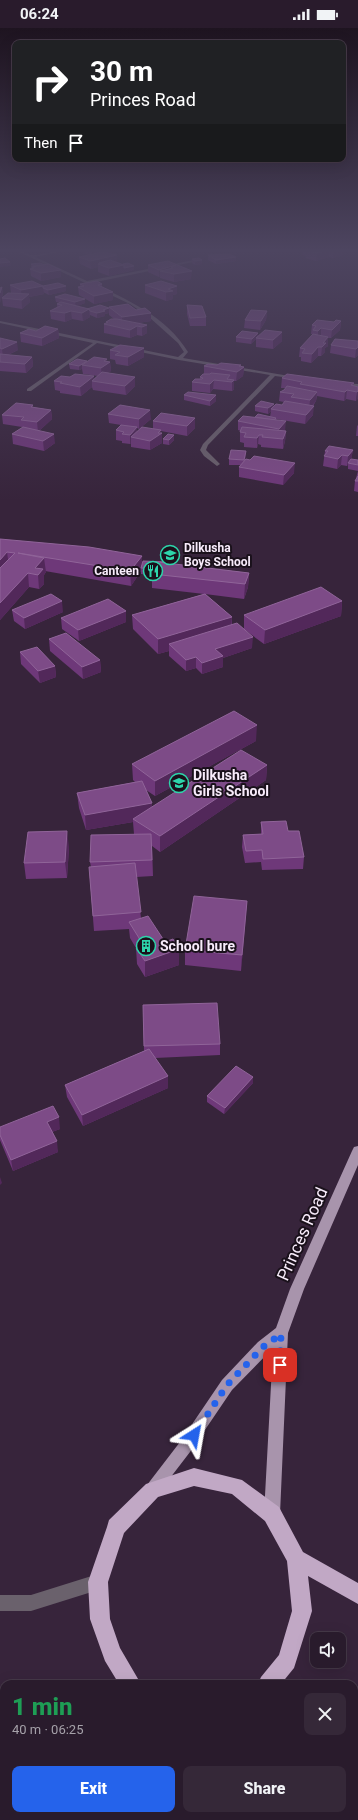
<!DOCTYPE html>
<meta charset="utf-8">
<style>
:root{--surface:#291b2c;--page:#352838;--text:#f1f3f6;--muted:#a5a1a9;--line:#453948;--accent:#2563eb}
body{margin:0;font-family:Roboto,sans-serif;background:var(--page);color:var(--text);height:100vh;display:flex;flex-direction:column;font-size:15px;white-space:nowrap}
*{box-sizing:border-box;margin:0}
p{font-size:13px;color:var(--muted)}
.icon{flex:none;width:22px;height:22px;fill:none;stroke:currentColor;stroke-width:2;stroke-linecap:round;stroke-linejoin:round}
.map{position:relative;flex:1;overflow:hidden}
.side{position:absolute;left:0px;top:1652px;width:358px;height:140px;display:flex;flex-direction:column;background:var(--surface);border-radius:12px 12px 0 0;box-shadow:0 4px 16px #0002,0 0 0 1px var(--line)}
.side>*{flex:none}
.top-card{position:absolute;left:12px;top:12px;width:334px;height:122px;border-radius:8px;box-shadow:0 4px 16px #0002,0 0 0 1px var(--line);background:#202124;color:#fff;overflow:hidden}
.controls{position:absolute;left:310px;top:1604px;display:grid;gap:8px}
.controls a{display:grid;place-items:center;width:36px;height:36px;border-radius:8px;background:var(--surface);box-shadow:0 4px 16px #0002,0 0 0 1px var(--line);font-size:20px}
.pin{position:absolute;display:grid;place-items:center;width:34px;height:34px;color:#fff;margin:-17px;border-radius:8px;box-shadow:0 2px 6px #0006}
.me{position:absolute;width:44px;margin:-22px;rotate:34deg;stroke-linejoin:round;filter:drop-shadow(0 0 3px #0008)}
.turn{display:flex;align-items:center;gap:14px;height:84px;padding:0 12px;font-size:18px}
.turn .icon{width:52px;height:52px;stroke-width:2.5}
.turn b{display:block;font-size:28px;line-height:34px}
.then{display:flex;align-items:center;height:38px;padding:0 12px;background:#0003;gap:8px;font-size:15px}
.round{display:grid;place-items:center;flex:none;width:42px;height:42px;border-radius:8px;background:var(--page)}
.headline{display:flex;align-items:center;justify-content:space-between;height:68px;padding:0 12px}
h1{font-size:24px;font-weight:800;line-height:30px;color:#1e9e55}
.action{display:flex;gap:8px;margin-top:auto;padding:8px 12px}
.action a{flex:1;height:46px;border-radius:8px;background:var(--accent);color:#fff;font-size:16px;font-weight:800;line-height:46px;text-align:center}
.action a+a{background:var(--page);color:var(--text)}
.status{display:flex;justify-content:space-between;align-items:center;height:28px;padding:0 20px;background:var(--surface);direction:ltr}
.status svg{height:11px;fill:currentColor}
.map>svg:first-child{display:block}
.lines{fill:none;stroke-linecap:round;stroke-linejoin:round}
.minor{fill:#6a616c;fill-rule:evenodd}
.major{fill:#a894ac;fill-rule:evenodd}
.highway{fill:#c1a8c5;fill-rule:evenodd}
.wall{fill:#6e3879}
.shaded-wall{fill:#52285a}
.building{fill:#7d4b87;stroke:#906499}
.route{stroke:#2563eb;stroke-width:7;stroke-dasharray:0 12.6}
.labels{text-anchor:middle;stroke-width:4;stroke-linejoin:round;paint-order:stroke}
.far-poi-label{font-size:12px;font-weight:bold;fill:#f8ecfb;stroke:#1a111b;text-anchor:start}
.poi-label{font-size:14px;font-weight:bold;fill:#f8ecfb;stroke:#1a111b;text-anchor:start}
.near-street-label{font-size:17px;fill:#f8ecfb;stroke:#1a111b}
</style>
<div class="status"><b>06:24</b><svg viewBox="0 0 49 12"><path d="M0 12V9h3v3zM5 12V6h3v6zM10 12V3h3v9zM15 12V0h3v12zM26 1h20v11H26zM47 4h2v5h-2z"/></svg></div>
<div class="map">
<svg width="358" height="1792" viewBox="0 0 358 1792">
<rect width="100%" height="100%" fill="#37243b"/>
<g class="lines">
<g class="minor">
<path d="M15 222C22 222 27 227 33 227 45 227 56 222 68 222L35 229 87 253 199 231 198 233 91 255C127 271 167 289 188 324L183 330 301 350 299 351 275 348 208 417 206 422 220 436 217 438 204 428 200 422 203 416 270 347 179 332 97 315 31 363H27V361L93 315 0 295V293L178 329 184 324 178 315 149 289 130 276Z"/>
<path d="M338 355 358 356V360L340 358Z"/>
<path d="M98 1546 104 1548 106 1554 104 1560 98 1562 31 1583H0V1567H31Z"/>
</g>
<path class="major" d="M358 1118V1137L304 1261 288 1305 280 1486 277 1491 272 1494 267 1491 264 1486 273 1320 232 1362 190 1424 157 1467 152 1470 147 1467 144 1462 147 1457 180 1414 222 1352 258 1314 276 1300 290 1261 352 1123 354 1119Z"/>
<g class="highway">
<path d="M194 1440 242 1452 279 1479 303 1524 358 1555V1576L308 1548 312 1583 294 1640 281 1656H258L261 1649 279 1627 292 1583 287 1533 265 1493 232 1466 194 1458 158 1469 124 1505 108 1554 110 1591 120 1620 141 1656H119L105 1633 90 1591 88 1554 107 1499 109 1492 146 1456Z"/>
<path d="M354 1658 358 1659V1679L354 1678Z"/>
<rect x="89" y="1788" width="22" height="4"/>
<path d="M195 1788H217L216 1792H194Z"/>
</g>
</g>
<g class="wall">
<path d="M84 222H113V225L108 226 117 227V234L134 242 109 248 98 244V239L91 241 80 236 79 229 88 227 84 225Z"/>
<path d="M302 222H343V227L333 230 329 229 316 233 305 230 306 228 302 227Z"/>
<path d="M208 227 236 229V233L216 236 208 232Z"/>
<path d="M192 231 202 232V236L195 237 192 235Z"/>
<path d="M168 233 191 251 174 254 160 250V249H159L148 244V237Z"/>
<path d="M31 236 61 242V249L41 253 31 248 30 241 31 240Z"/>
<path d="M80 256H102V259L113 264V272L94 276 79 267 78 259H80Z"/>
<path d="M10 257 43 258 66 263 49 267 43 264 44 266 29 269 30 274 22 281 3 278 2 270V259L3 267 2 269 11 265Z"/>
<path d="M145 257 177 258V266L173 267V271L166 273 145 265Z"/>
<path d="M55 269 85 275 77 278 87 281 109 280V279L136 282 151 285V293L138 295 147 297V305L142 308 137 307 130 310 104 305V296L106 295V294L114 291 109 287V285L105 286V288L97 290 90 287V289L83 293 72 291 65 294 51 291 50 283 57 279V276L60 275 56 274Z"/>
<path d="M187 277 206 289V298H190L187 286Z"/>
<path d="M267 283 266 292 260 302 244 300 245 292Z"/>
<path d="M341 293 340 302 331 310H328V318L325 320V324L321 328H318L311 335 301 333V329H299L300 320 312 307V306H311L312 297Z"/>
<path d="M58 301 59 310 42 318 21 314 20 305 36 303Z"/>
<path d="M258 308 282 313 273 321 256 319V311L251 316 236 314V309Z"/>
<path d="M0 310 18 322 8 327 32 329 33 338 26 345 0 343Z"/>
<path d="M358 313V327L355 330 330 325 331 317Z"/>
<path d="M110 322 144 329 128 338 116 336 115 332 110 331Z"/>
<path d="M87 333V334L107 333 110 334 111 343 107 345 135 358 126 367 93 362 92 359 81 368 60 365V363L55 362 54 353 70 349 94 348V351L98 348 83 346 82 341 79 342 70 341 69 336Z"/>
<path d="M217 337 244 339 243 348 236 353H234V361L232 363 213 361 210 365 192 363V354L200 351V349L204 346V338Z"/>
<path d="M282 350 354 355 353 358 358 359 356 373 346 371 344 373 317 368 316 373 313 378V387L305 396 276 391 285 403H286L285 413 283 421 261 419V417L258 416 257 420 244 419V415L240 414V404L241 403 238 402V393L255 389H270L271 383 268 386 255 383V378H274L282 377 284 374 279 373 280 364 284 362 286 360H281Z"/>
<path d="M184 367H216V373L210 378 184 372Z"/>
<path d="M33 377V379L51 382 52 391 39 403 55 415 44 423 13 416 12 406 22 400V399L3 396 2 387Z"/>
<path d="M108 386 151 391 139 401 137 400V403L153 401V393L195 390V400L187 408 161 403V405H162V415L150 422 131 419V416H130L122 415V413L116 412V402L121 397 109 395Z"/>
<path d="M358 397V408H356L357 398Z"/>
<path d="M163 411 174 412 169 417 163 416Z"/>
<path d="M353 422 351 431 358 432V464L354 463 355 453 356 450 358 443 348 441V436L347 438 341 437 337 441 323 438 325 423Z"/>
<path d="M246 423 245 433 294 445 283 457 239 449V439L241 437H229V431Z"/>
<path d="M0 511 142 537 166 535 249 545 248 559 244 571 205 566 232 589V597L244 601V587L342 573 341 588 264 616 245 602 252 620 223 630V639L202 646 196 640 186 643 169 628V623L158 626 133 601 132 587 204 566 152 560V547L141 546V543L131 558 45 543 46 544 44 547V556L39 561 29 559 0 592Z"/>
<path d="M12 582 63 584 25 601 14 593Z"/>
<path d="M126 583V594L79 613 62 601 61 590Z"/>
<path d="M49 611 100 632 101 644 83 651 50 623Z"/>
<path d="M20 624 55 638 56 649 40 655 21 636Z"/>
<path d="M256 713 155 768 146 762 152 779 267 737 266 752 160 824 152 818 153 848 136 849 141 890 179 937 145 949 137 936 136 920 130 910 129 901 94 903 89 839H91L90 834 134 806 133 794 86 802 79 780 77 765 135 754 133 752 132 736Z"/>
<path d="M261 794 288 803 304 829 303 841 262 842 261 834 245 835 242 819 243 807 261 806Z"/>
<path d="M69 819 67 850 26 851 24 835Z"/>
<path d="M247 873 241 943 185 937V922Z"/>
<path d="M143 977 220 1016V1027L155 1030 168 1048V1060L83 1098 67 1069 65 1057 144 1023Z"/>
<path d="M253 1049V1055L224 1086 207 1074V1068Z"/>
<path d="M0 1099 60 1101 52 1104 58 1124 13 1143 0 1112Z"/>
</g>
<g class="shaded-wall">
<path d="M92 222H113V225L92 229Z"/>
<path d="M327 222H330L329 229 316 233 317 225Z"/>
<path d="M333 222H343V227L333 230Z"/>
<path d="M117 227V235H99V237L98 236V239L91 241 90 233Z"/>
<path d="M236 229V233L216 236V232Z"/>
<path d="M202 232V236L195 237V233Z"/>
<path d="M10 234 11 238 0 239V235Z"/>
<path d="M124 237 134 238V242L109 248V240Z"/>
<path d="M176 237 173 240 171 239V246L160 243V249H159V242Z"/>
<path d="M61 242V249L41 253V245Z"/>
<path d="M192 243 191 251 174 254V246Z"/>
<path d="M43 258 44 266 29 269 30 274 22 281 21 262Z"/>
<path d="M66 258V263L49 267 48 262Z"/>
<path d="M177 258V266L173 267V271L166 273V264L168 261Z"/>
<path d="M2 259 3 267 0 275V265Z"/>
<path d="M113 264V272L94 276V268Z"/>
<path d="M85 271V275L76 279 75 274Z"/>
<path d="M109 280V285L105 286V288L97 290V285L103 282Z"/>
<path d="M89 281 90 289 83 293 82 285Z"/>
<path d="M71 283 72 291 65 294V285Z"/>
<path d="M267 283 266 292 260 302 261 293Z"/>
<path d="M151 285V293L122 297V289Z"/>
<path d="M341 293 340 302 331 310 332 302Z"/>
<path d="M147 297V305L142 308V299Z"/>
<path d="M137 298V307L130 310V302Z"/>
<path d="M321 300V309L318 312V303Z"/>
<path d="M58 301 59 310 42 318V310Z"/>
<path d="M282 304V313L273 321V312Z"/>
<path d="M258 305V310H256V311L251 316 252 311Z"/>
<path d="M328 309V318L325 320V324L321 328 322 319 323 315Z"/>
<path d="M17 314 18 322 3 329 2 321Z"/>
<path d="M318 319V328L311 335 312 326Z"/>
<path d="M358 319V327L355 330 356 321Z"/>
<path d="M144 320V329L128 338V329Z"/>
<path d="M32 329 33 338 26 345 25 336Z"/>
<path d="M107 331V336L110 334 111 343 102 349 101 340 104 333Z"/>
<path d="M87 333V338L82 337V341L79 342V338Z"/>
<path d="M241 337V341L244 339 243 348 236 353 237 344 239 338Z"/>
<path d="M94 348V353H92V359L81 368 80 359Z"/>
<path d="M135 349V358L126 367 125 358Z"/>
<path d="M214 352 213 361 210 365V356Z"/>
<path d="M234 352V361L232 363V354Z"/>
<path d="M347 362 346 371 344 373 345 364Z"/>
<path d="M358 363V371L356 373 357 364Z"/>
<path d="M317 364 316 373 309 381 310 372Z"/>
<path d="M216 367V373L210 378V373Z"/>
<path d="M274 376 273 381H271V383L268 386V380Z"/>
<path d="M314 378 313 387 305 396 306 387Z"/>
<path d="M51 382 52 391 38 404 37 394Z"/>
<path d="M150 382 151 391 139 401V391Z"/>
<path d="M195 390V400L187 408V398Z"/>
<path d="M286 393 285 403 279 410V401Z"/>
<path d="M137 399V409H131V416H130V407Z"/>
<path d="M161 402V406L162 405V415L150 422V413Z"/>
<path d="M286 403 285 413 283 421V411Z"/>
<path d="M54 406 55 415 44 423 43 413Z"/>
<path d="M174 407V412L169 417V412Z"/>
<path d="M259 407 258 416 257 420V410Z"/>
<path d="M353 422 351 432 347 438 348 428Z"/>
<path d="M342 427 341 437 337 441 338 431Z"/>
<path d="M295 435 294 445 283 457 284 447Z"/>
<path d="M7 524 9 538 0 548V532Z"/>
<path d="M142 528V540H141V543L131 558 130 543Z"/>
<path d="M44 530 46 544 44 547V556L39 561 38 547 35 540Z"/>
<path d="M28 545 29 559 0 592V575Z"/>
<path d="M249 545 248 559 244 571 245 556Z"/>
<path d="M62 573 63 584 25 601 24 590Z"/>
<path d="M342 573 341 588 264 616 265 602Z"/>
<path d="M126 583V594L79 613 78 602Z"/>
<path d="M232 589 231 603 169 616V623L158 626V611Z"/>
<path d="M253 609 252 620 223 630V639L202 646V635L215 621Z"/>
<path d="M196 629V640L186 643V632Z"/>
<path d="M100 632 101 644 83 651 82 639Z"/>
<path d="M55 638 56 649 40 655 38 643Z"/>
<path d="M257 697 256 713 155 768V753Z"/>
<path d="M267 737 266 752 160 824V808Z"/>
<path d="M152 775V790L133 791V794L86 802 85 787Z"/>
<path d="M67 803 69 819 67 850 65 834Z"/>
<path d="M247 873 246 889 241 943 242 927Z"/>
<path d="M179 921V937L145 949V933Z"/>
<path d="M168 1048V1060L83 1098 82 1087Z"/>
<path d="M253 1049V1055L224 1086 225 1080Z"/>
<path d="M59 1089 60 1101 49 1105 47 1094Z"/>
<path d="M57 1113 58 1124 13 1143 11 1132Z"/>
<path d="M0 1149 2 1155 0 1157Z"/>
</g>
<g class="building">
<path d="M306 222H327L317 225Z"/>
<path d="M102 224 117 227 90 233 79 229Z"/>
<path d="M229 226 236 229 216 232 208 227Z"/>
<path d="M5 230 10 234 0 235V231Z"/>
<path d="M199 230 202 232 195 233 192 231Z"/>
<path d="M110 232 124 237 109 240 98 236 102 235H99Z"/>
<path d="M168 233 192 243 174 246 160 243 173 240 171 239 176 237 159 242 148 237Z"/>
<path d="M40 235 45 237 35 238 31 236Z"/>
<path d="M128 235 134 238 124 240V237L123 236Z"/>
<path d="M48 236 61 242 41 245 30 241 34 240 32 239Z"/>
<path d="M32 253 43 258 21 262 10 257Z"/>
<path d="M97 253 102 256 98 257 113 264 94 268 78 259 84 258 80 256Z"/>
<path d="M161 253 177 258 168 261 173 263 166 264 145 257Z"/>
<path d="M58 255 66 258 48 262 43 260V258Z"/>
<path d="M2 259 0 265V260Z"/>
<path d="M8 265 29 266 22 272 2 270Z"/>
<path d="M65 266 85 271 75 274 55 269Z"/>
<path d="M61 274 89 281 82 285 71 283 65 285 50 283 62 277 57 276Z"/>
<path d="M128 276 136 282 145 280 151 285 122 289 109 279Z"/>
<path d="M100 277 109 280 103 282 105 283 97 285 90 283 89 281H87Z"/>
<path d="M187 277 202 278 206 289 190 290Z"/>
<path d="M251 282 267 283 261 293 245 292Z"/>
<path d="M111 291H117L147 297 142 299 137 298 130 302 104 296 108 294H106Z"/>
<path d="M317 292 334 294 336 292 341 293 332 302 321 300 318 303 313 302 316 298 312 297Z"/>
<path d="M45 298 58 301 42 310 20 305 29 301 36 303Z"/>
<path d="M265 302 282 304 273 312 256 310Z"/>
<path d="M242 303 258 305 252 311 236 309Z"/>
<path d="M313 306 328 309 323 315H326L322 319H318L312 326 302 325 305 321 300 320Z"/>
<path d="M0 310 17 314 2 321 0 320Z"/>
<path d="M335 311 358 313V319L356 321 331 317Z"/>
<path d="M120 317 144 320 128 329 115 327 120 324 110 322Z"/>
<path d="M0 326 32 329 25 336 0 334Z"/>
<path d="M94 329 107 331 104 333 110 334 101 340 82 337Z"/>
<path d="M77 331 87 333 79 338 69 336Z"/>
<path d="M221 335 241 337 239 338 244 339 237 344 204 338 208 336 217 337Z"/>
<path d="M102 344 135 349 125 358 92 353Z"/>
<path d="M211 345 230 347 227 351 234 352 232 354 214 352 210 356 192 354 195 351H202L203 350 200 349 203 346H210Z"/>
<path d="M75 346 94 348 80 359 60 355 62 354 54 353 61 348 70 349Z"/>
<path d="M287 346 354 355 351 357 358 359V363L357 364 347 362 345 364 300 356 302 354 282 350Z"/>
<path d="M287 358 317 364 310 372 291 369 294 366 280 364 284 362Z"/>
<path d="M188 364 216 367 210 373 184 367Z"/>
<path d="M261 373 274 376 268 380 255 378Z"/>
<path d="M285 373 314 378 306 387 271 381 276 376 282 377Z"/>
<path d="M16 375 33 377 31 379 51 382 37 394 21 392 24 389 2 387Z"/>
<path d="M120 377 150 382 139 391 108 386Z"/>
<path d="M161 385 195 390 187 398 153 393Z"/>
<path d="M258 386 276 390 274 392 255 389Z"/>
<path d="M243 388 286 393 279 401 238 393Z"/>
<path d="M121 397 137 399 130 407 122 406 124 404 116 402Z"/>
<path d="M23 399 54 406 43 413 12 406Z"/>
<path d="M142 399 161 402 158 405H162L150 413 131 409Z"/>
<path d="M242 399 286 403 283 411 262 409 263 407H259L257 410 244 409 246 405 240 404Z"/>
<path d="M168 406 174 407 169 412 163 411Z"/>
<path d="M329 418 353 422 348 428 342 427 338 431 324 428 328 423H325Z"/>
<path d="M231 422 246 423 244 432 229 431Z"/>
<path d="M254 428 295 435 284 447 239 439 246 431 250 432Z"/>
<path d="M351 431 358 432V437L348 435Z"/>
<path d="M358 448V453H355Z"/>
<path d="M0 511 89 519 142 528 130 543 18 525 44 530 35 540 43 541 38 547 28 545 0 575V540L15 525 7 524 0 532Z"/>
<path d="M143 533 166 534 165 535 158 534 155 541 141 540Z"/>
<path d="M158 534 249 545 245 556 152 546Z"/>
<path d="M321 559 342 573 265 602 244 587Z"/>
<path d="M51 566 62 573 24 590 12 582Z"/>
<path d="M205 566 232 589 158 611 132 587Z"/>
<path d="M108 571 126 583 78 602 61 590Z"/>
<path d="M237 595 253 609 215 621 223 628 202 635 196 629 186 632 169 616Z"/>
<path d="M66 605 100 632 82 639 49 611Z"/>
<path d="M37 619 55 638 38 643 20 624Z"/>
<path d="M234 683 257 697 155 753 132 736Z"/>
<path d="M241 722 267 737 160 808 133 791Z"/>
<path d="M142 753 152 775 85 787 77 765Z"/>
<path d="M286 793 288 803H299L304 829 263 831 262 822 246 823 243 807 263 806 261 794Z"/>
<path d="M67 803 65 834 24 835 28 804Z"/>
<path d="M151 806 152 832 90 834 91 807Z"/>
<path d="M135 835 141 884 93 888 89 839Z"/>
<path d="M194 868 247 873 242 927 185 922Z"/>
<path d="M148 888 165 914 173 911 179 921 145 933 136 920 144 918 129 894Z"/>
<path d="M217 975 220 1016 144 1018 143 977Z"/>
<path d="M149 1021 168 1048 82 1087 65 1057Z"/>
<path d="M236 1038 253 1049 225 1080 207 1068Z"/>
<path d="M53 1078 59 1089 47 1094 57 1113 11 1132 0 1107V1099Z"/>
</g>
<linearGradient id="sky" x2="0" y2="1"><stop stop-color="#1e1420"/><stop offset="0.47" stop-color="#4d4560"/><stop offset="1" stop-color="#4d4560" stop-opacity="0"/></linearGradient>
<rect width="358" height="473" fill="url(#sky)"/>
<g class="lines">
<path class="route" d="M194 1407 227 1357 263 1319 281 1306 280 1337"/>
</g>
<defs>
<g id="school-ring" transform="scale(1)"><circle r="9.5" fill="#1a111b" stroke="#2dd5ab" stroke-width="1.5"/><path d="M0-5L7-2L0 1L-7-2ZM-4 1L0 2.5L4 1V4Q0 6-4 4Z" fill="#2dd5ab"/></g>
<g id="restaurant-ring" transform="scale(1)"><circle r="9.5" fill="#1a111b" stroke="#2dd5ab" stroke-width="1.5"/><path d="M-5-6h1v4h1v-4h1v4h1v-4h1v5L-1.5 .5V6h-2V.5L-5-1ZM5-6V6H3V1.5H1.5Q1.5-4 5-6Z" fill="#2dd5ab"/></g>
<g id="building-ring" transform="scale(1)"><circle r="9.5" fill="#1a111b" stroke="#2dd5ab" stroke-width="1.5"/><path d="M-4-6H4V6H1V3H-1V6H-4ZM-2.5-4.3h1.7v1.8h-1.7ZM.8-4.3h1.7v1.8H.8ZM-2.5-1h1.7V.8h-1.7ZM.8-1h1.7V.8H.8Z" fill="#2dd5ab"/></g>
</defs>
<g fill-rule="evenodd">
<use href="#school-ring" x="170" y="527"/>
<use href="#restaurant-ring" x="153" y="543"/>
<use href="#school-ring" x="179" y="755"/>
<use href="#building-ring" x="146" y="918"/>
</g>
<g class="labels">
<g class="far-poi-label">
<text x="184" y="524">Dilkusha<tspan x="184" dy="14">Boys School</tspan></text>
<text x="139" y="547" text-anchor="end">Canteen</text>
</g>
<g class="poi-label">
<text x="193" y="752">Dilkusha<tspan x="193" dy="16">Girls School</tspan></text>
<text x="160" y="923">School bure</text>
</g>
<g class="near-street-label">
<text transform="translate(302 1206) rotate(-66)" y="6">Princes Road</text>
</g>
</g>
</svg>
<div class="controls">
<a><svg class="icon" aria-label="sound" viewBox="0 0 24 24"><path d="M4 9h4l5-4v14l-5-4H4zM17 9q2 3 0 6"/></svg></a>
</div>
<div class="pin" style="left:280px;top:1337px;background:#d93025"><svg class="icon" aria-label="arrive" viewBox="0 0 24 24"><path d="M6 21V4h12l-3 4 3 4H6"/></svg></div>
<svg class="me" style="left:194px;top:1407px" viewBox="-20 -20 40 40"><path d="M0-17L14 15 0 8-14 15z" fill="#2563eb" stroke="#fff" stroke-width="4"/></svg>
<div class="top-card">
<div class="turn"><svg class="icon" aria-label="right" viewBox="0 0 24 24"><path d="M7 20v-9h11M14 6l5 5-5 5"/></svg><div><b>30 m</b>Princes Road</div></div>
<div class="then">Then<svg class="icon" aria-label="arrive" viewBox="0 0 24 24"><path d="M6 21V4h12l-3 4 3 4H6"/></svg></div>
</div>
<section class="side">
<div class="headline"><div><h1>1 min</h1><p>40 m · 06:25</p></div><a class="round"><svg class="icon" aria-label="close" viewBox="0 0 24 24"><path d="M6 6l12 12M18 6L6 18"/></svg></a></div>
<div class="action"><a>Exit</a><a>Share</a></div>
</section>
</div>
